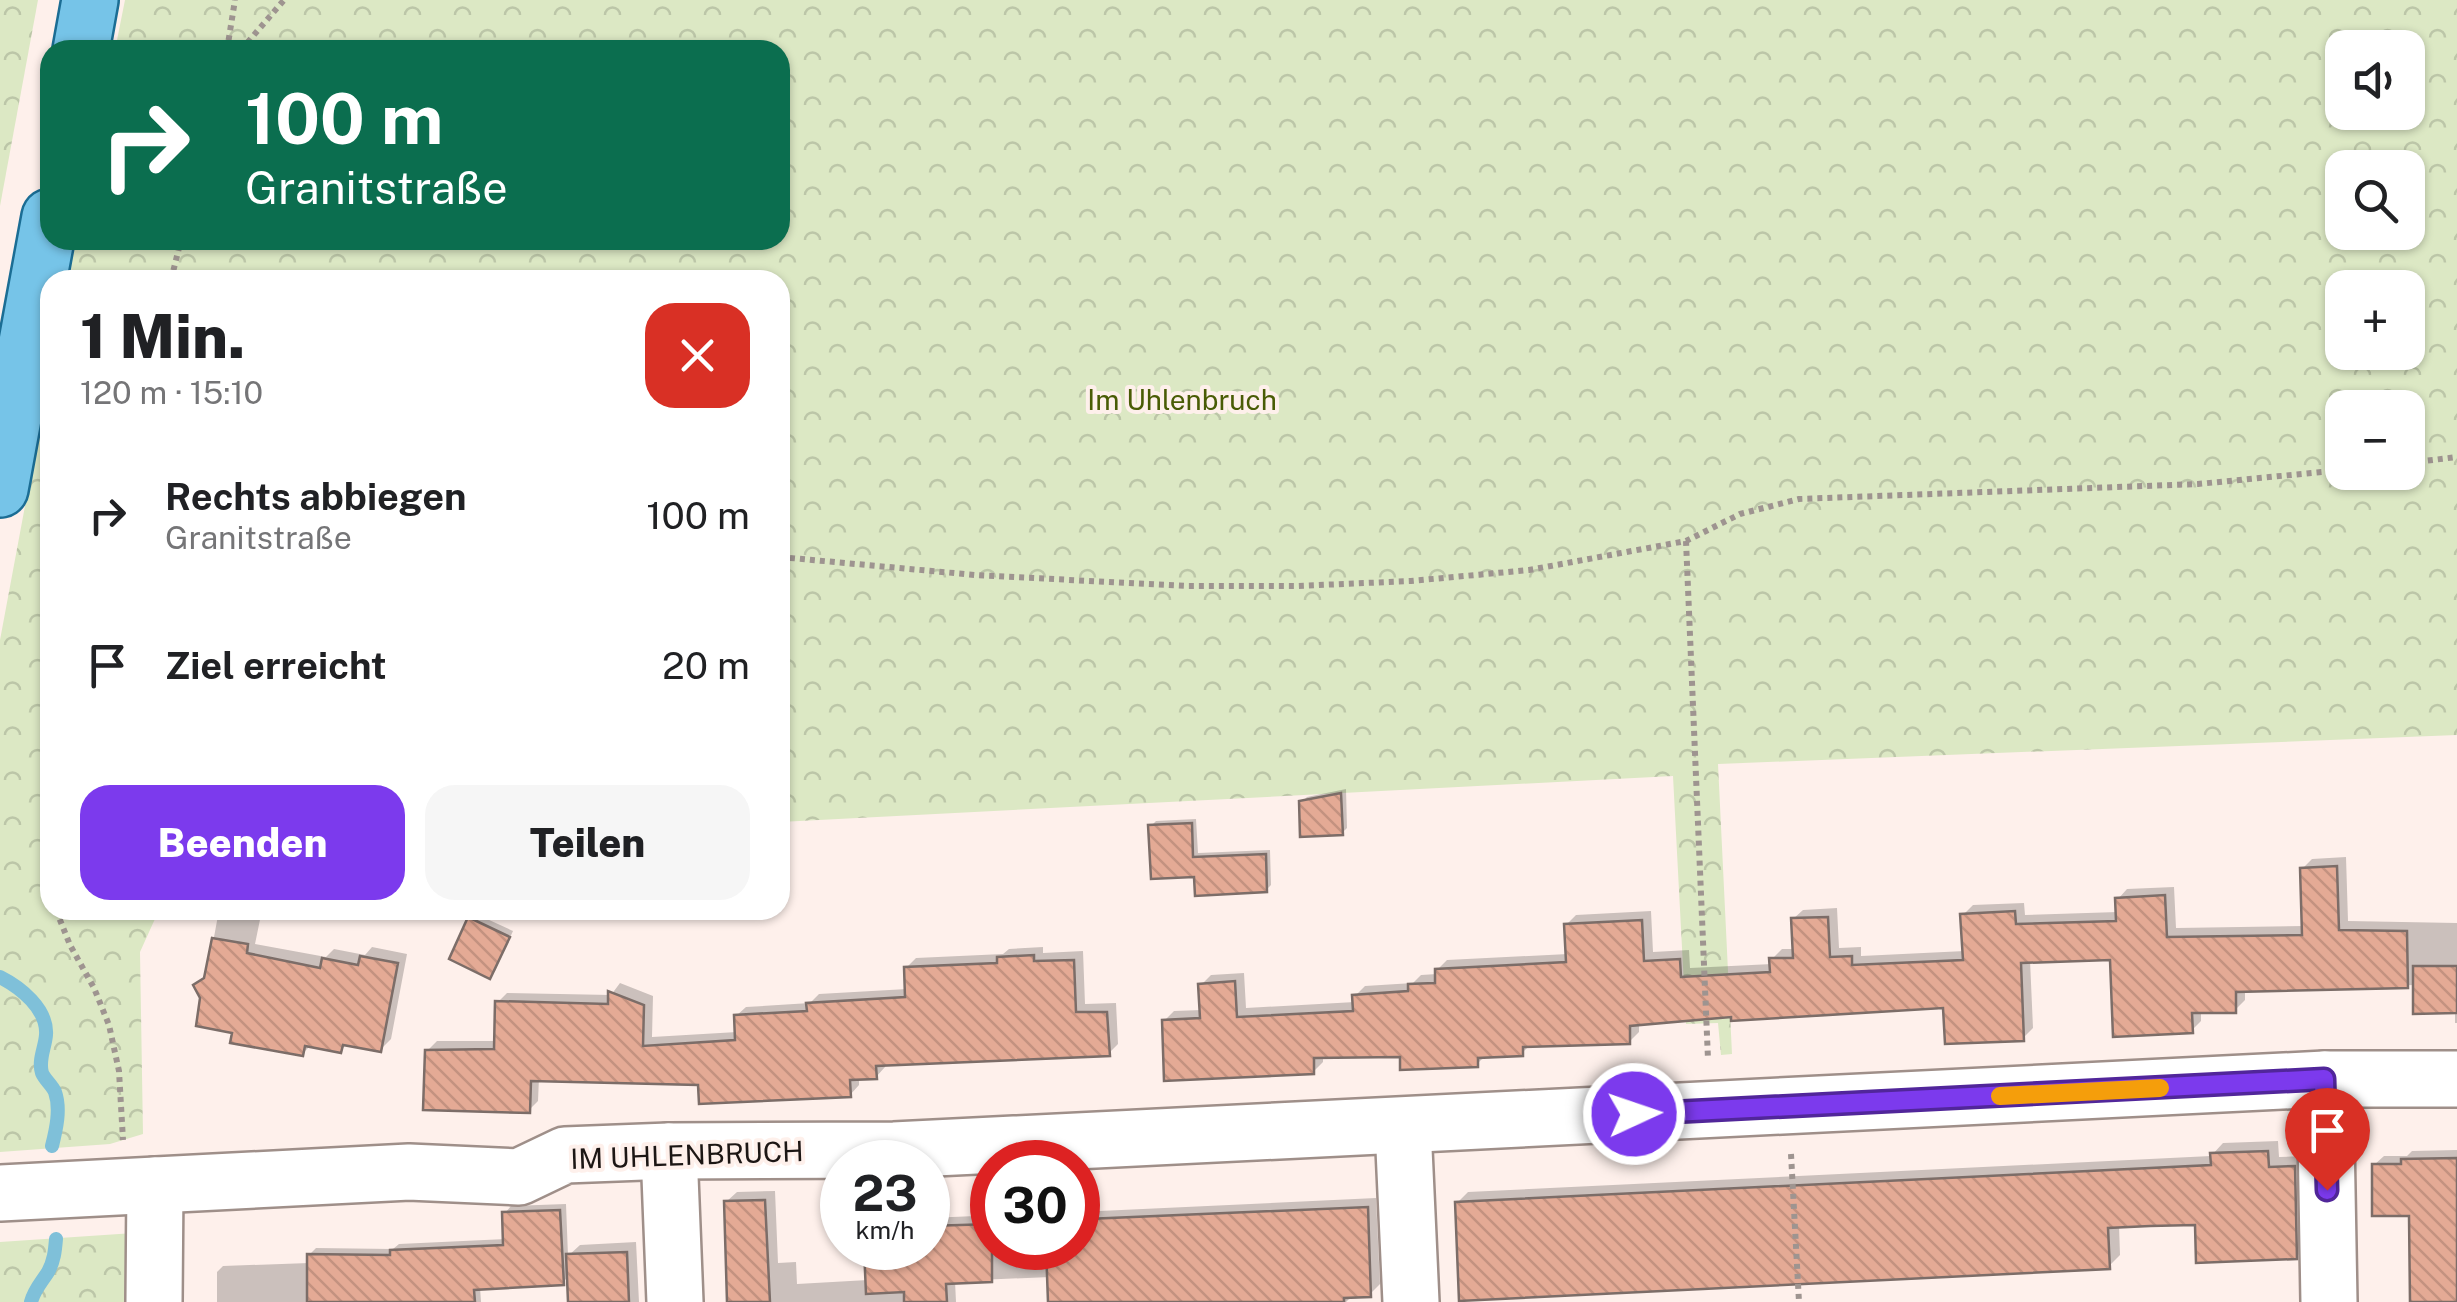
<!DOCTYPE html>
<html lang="de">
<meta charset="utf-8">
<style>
:root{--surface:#fff;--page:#f6f6f6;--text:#202124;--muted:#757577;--accent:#7c3aed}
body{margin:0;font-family:"Public Sans",sans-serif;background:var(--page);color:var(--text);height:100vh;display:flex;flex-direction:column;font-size:38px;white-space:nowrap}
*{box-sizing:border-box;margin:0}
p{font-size:32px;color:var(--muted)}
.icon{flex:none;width:55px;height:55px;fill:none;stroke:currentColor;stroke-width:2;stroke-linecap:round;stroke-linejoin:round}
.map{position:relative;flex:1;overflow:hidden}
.sheet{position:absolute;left:40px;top:270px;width:750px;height:650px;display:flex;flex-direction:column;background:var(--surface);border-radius:30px;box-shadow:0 2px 8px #0004}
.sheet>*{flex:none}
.hud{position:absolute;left:40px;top:40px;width:750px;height:210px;border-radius:30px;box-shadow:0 2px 8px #0004;background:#0b6e4f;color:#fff;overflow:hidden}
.tools{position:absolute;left:2325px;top:30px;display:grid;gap:20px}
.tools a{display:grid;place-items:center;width:100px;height:100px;border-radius:20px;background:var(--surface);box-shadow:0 2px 8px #0004;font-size:50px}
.speed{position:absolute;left:820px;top:1140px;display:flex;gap:20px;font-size:50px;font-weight:700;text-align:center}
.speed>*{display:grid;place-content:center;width:130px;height:130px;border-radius:50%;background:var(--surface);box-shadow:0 2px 8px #0004;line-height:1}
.speed small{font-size:25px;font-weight:400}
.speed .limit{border:15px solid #d22;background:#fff;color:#111}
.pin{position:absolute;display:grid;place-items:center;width:85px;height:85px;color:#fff;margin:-102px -42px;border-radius:50% 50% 50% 0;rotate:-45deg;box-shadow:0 0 10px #0007}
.pin .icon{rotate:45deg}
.me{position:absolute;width:110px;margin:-55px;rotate:87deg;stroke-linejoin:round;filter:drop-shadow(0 0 8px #0008)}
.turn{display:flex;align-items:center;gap:35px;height:210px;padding:0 40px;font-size:45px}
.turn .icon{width:130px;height:130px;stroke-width:2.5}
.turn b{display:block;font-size:70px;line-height:85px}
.round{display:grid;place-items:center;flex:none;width:105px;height:105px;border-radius:30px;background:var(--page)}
.head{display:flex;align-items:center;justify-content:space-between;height:170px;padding:0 40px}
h1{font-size:60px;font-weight:800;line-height:75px}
.button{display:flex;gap:20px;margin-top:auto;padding:20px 40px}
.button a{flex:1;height:115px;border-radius:30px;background:var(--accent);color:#fff;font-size:40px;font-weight:800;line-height:115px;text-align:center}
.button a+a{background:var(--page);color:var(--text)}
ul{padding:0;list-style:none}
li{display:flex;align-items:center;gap:30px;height:150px;padding:0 40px}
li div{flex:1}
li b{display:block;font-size:38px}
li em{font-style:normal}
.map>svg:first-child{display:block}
.park{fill:url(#park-crowns);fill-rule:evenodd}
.shadow{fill:#0003}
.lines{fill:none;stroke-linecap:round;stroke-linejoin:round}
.stream{stroke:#7fc0d9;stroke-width:14}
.building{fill:url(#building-back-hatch);stroke:#7c6d68;stroke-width:2.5}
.minor-casing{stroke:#9f8f89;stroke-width:60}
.major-casing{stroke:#1b6d94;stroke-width:60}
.path{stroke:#9e9490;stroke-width:6;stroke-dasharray:5 5;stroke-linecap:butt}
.minor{stroke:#fff;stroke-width:55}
.major{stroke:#76c4e8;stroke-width:55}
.route-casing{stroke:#51269a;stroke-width:25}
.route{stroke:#7c3aed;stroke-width:18}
.slow{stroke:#f59e0b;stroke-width:18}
.labels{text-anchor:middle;stroke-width:8;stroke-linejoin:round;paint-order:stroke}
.park-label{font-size:28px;fill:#495c05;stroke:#fef0eb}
.street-label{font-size:28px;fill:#1c1614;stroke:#fef0eb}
</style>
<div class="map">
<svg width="2457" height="1302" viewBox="0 0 2457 1302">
<defs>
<pattern id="park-crowns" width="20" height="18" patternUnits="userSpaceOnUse" patternTransform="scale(2.5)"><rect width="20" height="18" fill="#dce8c4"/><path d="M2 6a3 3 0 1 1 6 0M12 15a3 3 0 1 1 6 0" fill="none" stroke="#bcc6a8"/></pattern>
<pattern id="building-back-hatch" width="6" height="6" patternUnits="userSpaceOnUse" patternTransform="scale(2.5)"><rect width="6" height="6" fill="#e4aa95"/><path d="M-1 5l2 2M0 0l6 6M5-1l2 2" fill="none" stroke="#c39280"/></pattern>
</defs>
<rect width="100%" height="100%" fill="#fef0eb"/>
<g class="park">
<path d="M0 0H38L0 206Z"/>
<path d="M125 0H2457V735L1718 764 1732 1054 1721 1055 1718 1023 1686 1024 1673 776 780 822V280H67L75 240H780V50H115ZM2342 48H2408V112H2342ZM2342 168H2408V232H2342ZM2342 288H2408V352H2342ZM2342 408H2408V472H2342Z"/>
<path d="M50 372V910H159L140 952 143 1134 110 1144 0 1152V640Z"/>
<path d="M134 1233V1302H0V1242Z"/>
</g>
<g class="shadow">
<path d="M1346 789 1347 828 1342 833 1302 802 1307 797Z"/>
<path d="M1196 819 1198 853 1270 850 1271 885 1266 890 1196 874 1151 826 1156 821Z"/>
<path d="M2346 857 2348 921 2457 923V1023H2455V1011L2415 985 2245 989V1000L2235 1010 2201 1011V1021L2192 1030 2113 958 2030 960 2033 1028 2023 1038 1946 1006 1733 1014 1639 1023V1032L1629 1042 1531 1044 1522 1053 1486 1055 1477 1064 1402 1054 1323 1056V1062L1313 1072 1164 1021 1174 1011 1202 1010 1201 985 1211 975 1244 973 1246 1008 1355 1002V996L1365 986 1413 983 1421 975 1437 974V970L1447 960 1568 954 1566 925 1576 915 1651 911 1653 952 1689 950 1690 968 1772 964V959L1782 949H1795L1793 919 1803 910 1837 908 1839 948 1861 947V956L1965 951 1963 915 1973 905 2024 903 2025 915 2118 912V899L2127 889 2174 887 2176 928 2305 926 2302 869 2312 859Z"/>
<path d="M219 910H262L255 944 326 957 334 949 365 955 372 947 407 954 391 1039 381 1049 348 1043 340 1051 311 1045 302 1054 207 975Z"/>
<path d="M476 914 513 931 495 971 490 976 471 919Z"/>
<path d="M1043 947V953L1083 951 1085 1004 1116 1003 1118 1044 1109 1053 885 1063V1067L876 1077H859V1085L850 1095 701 1082 539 1078 538 1101 529 1110 427 1051 437 1041H497L498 1002 507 993 611 995 620 983 653 996 652 1037 737 1032 736 1016 746 1007 810 1003 819 994 907 989 906 968 916 958 1003 954 1009 949Z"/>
<path d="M2278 1141 2279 1157 2305 1156 2307 1246 2296 1257 2197 1222 2119 1225 2120 1255 2109 1266 1457 1203 1468 1192 2211 1156 2223 1143Z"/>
<path d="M2457 1150V1302H2413L2411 1214 2374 1165 2384 1156H2407L2412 1151Z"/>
<path d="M775 1191 778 1263 796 1262 797 1284 868 1280 866 1248H928V1218L976 1216 987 1206 992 1205V1248H1078V1212L1376 1198 1380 1284 1370 1294 1353 1295 1346 1302H1051L1050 1277 955 1281 956 1302H731L726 1202 737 1192Z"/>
<path d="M566 1204 568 1256 580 1245 636 1242 639 1302H571L570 1275 562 1283 480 1287 481 1302H217V1272L223 1266 309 1263V1255L316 1248 393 1249 399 1244 506 1239 505 1213 511 1206Z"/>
</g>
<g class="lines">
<g class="stream">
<path d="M0 977C20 987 48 1009 46 1035 45 1048 38 1060 42 1073 45 1080 52 1085 55 1092 61 1109 56 1130 52 1146"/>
<path d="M31 1302C34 1290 41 1283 48 1272 54 1261 55 1251 56 1239"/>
</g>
</g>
<g class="building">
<path d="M1341 793 1343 835 1300 837 1299 801Z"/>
<path d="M1192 823 1193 857 1266 854 1267 892 1195 896 1194 877 1151 879 1148 825Z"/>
<path d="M2337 866 2339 930 2407 931 2408 988 2236 992V1013H2192L2193 1033 2113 1037 2110 960 2021 963 2024 1041 1945 1044 1943 1008 1731 1021V1017L1630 1026V1044L1523 1047V1056L1478 1058V1067L1400 1070V1057L1314 1058V1074L1164 1081 1162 1020 1200 1018 1198 984 1235 981 1237 1017 1353 1011 1352 995 1408 991V984L1435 983V969L1566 962 1564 924 1642 920 1644 961 1680 959 1681 977 1770 972 1769 958H1793L1791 918 1828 917 1830 957 1852 956V965L1963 960 1960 914 2015 911 2016 924 2116 921 2115 898 2165 895 2167 937 2302 935 2300 868Z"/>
<path d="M468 917 510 937 490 979 449 959Z"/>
<path d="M212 938 248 944 247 953 320 968 322 958 358 965 360 956 398 963 381 1052 343 1045 341 1053 305 1046 303 1056 230 1043 232 1033 196 1026 200 998 193 985 204 978Z"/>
<path d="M1034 955V961L1074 960 1076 1012H1107L1110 1056 876 1066 877 1079 850 1080 851 1097 699 1104 698 1085 531 1081 530 1113 423 1110 425 1050 494 1049 495 1001 608 1004V991L644 1005 643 1046 735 1040 734 1015 807 1011 806 1003 905 997 904 967 997 963V957Z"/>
<path d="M2413 966H2457V1013L2413 1014Z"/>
<path d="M2268 1151 2269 1167 2295 1166 2297 1259 2196 1263 2195 1225 2150 1226 2108 1228 2110 1269 1459 1301 1455 1202 2211 1165 2210 1153Z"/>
<path d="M2457 1158V1302H2410L2409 1216H2372V1164H2401V1159Z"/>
<path d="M765 1200 770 1302H727L724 1201Z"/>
<path d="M1368 1207 1371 1297 1344 1298V1302H1048L1046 1248H1078V1227L1087 1226V1219Z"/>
<path d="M560 1210 564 1285 474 1290 475 1302H307V1254L390 1255V1250L503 1245 502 1212Z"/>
<path d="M992 1224V1282L946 1284 947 1302H904V1292L866 1294 864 1248H928V1226Z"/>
<path d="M627 1252 629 1302H568L566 1254Z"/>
</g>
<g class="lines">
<g class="minor-casing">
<g id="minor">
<path d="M2325 1079 2329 1302"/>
<path d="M1403 1127 1411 1302"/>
<path d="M669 1151 675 1302"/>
<path d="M0 1193 409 1172 519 1177 565 1155 669 1151 894 1150 2325 1079H2457"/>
<path d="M154 1302 155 1185"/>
</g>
</g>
<g class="major-casing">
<g id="major">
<path d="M81 50 90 0"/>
<path d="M0 489 50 217"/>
</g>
</g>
<g class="path">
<path d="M227 50 235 0"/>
<path d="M241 50 284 0"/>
<path d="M171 280 181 240"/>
<path d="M2408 463 2457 457"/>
<path d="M1686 541 1708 1059"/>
<path d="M780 557 975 575 1187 586H1297L1411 581 1529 570 1686 541 1740 514 1799 499 2198 484 2342 470"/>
<path d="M50 764C40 800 45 840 50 877"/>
<path d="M56 910 70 945 94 988 109 1025 119 1071 123 1140"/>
<path d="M1791 1154 1799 1302"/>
</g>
<use href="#minor" class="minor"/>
<use href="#major" class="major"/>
</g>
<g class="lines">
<g class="route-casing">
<path id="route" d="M1634 1114 2324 1079 2327 1190"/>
</g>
<use href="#route" class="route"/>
<path class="slow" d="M2000 1096 2160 1088"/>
</g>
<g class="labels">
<g class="park-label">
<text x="1182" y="410">Im Uhlenbruch</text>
</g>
<g class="street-label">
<text transform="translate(687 1155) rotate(-2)" y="10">IM UHLENBRUCH</text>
</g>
</g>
</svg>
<div class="tools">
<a><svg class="icon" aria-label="sound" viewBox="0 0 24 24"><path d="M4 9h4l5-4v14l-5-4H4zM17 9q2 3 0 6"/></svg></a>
<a><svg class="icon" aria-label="search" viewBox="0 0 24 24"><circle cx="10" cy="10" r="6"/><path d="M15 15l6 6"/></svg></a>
<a>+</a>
<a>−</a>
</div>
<div class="speed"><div>23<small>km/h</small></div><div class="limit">30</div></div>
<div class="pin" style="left:2327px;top:1190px;background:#d93025"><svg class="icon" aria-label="arrive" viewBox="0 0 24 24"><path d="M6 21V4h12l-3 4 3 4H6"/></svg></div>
<svg class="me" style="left:1634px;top:1114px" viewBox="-20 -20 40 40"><circle r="17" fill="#7c3aed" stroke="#fff" stroke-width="3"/><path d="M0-11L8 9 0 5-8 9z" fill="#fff"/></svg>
<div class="hud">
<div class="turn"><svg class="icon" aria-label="right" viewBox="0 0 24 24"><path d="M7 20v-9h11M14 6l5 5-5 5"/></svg><div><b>100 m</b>Granitstraße</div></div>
</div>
<section class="sheet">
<div class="head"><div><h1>1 Min.</h1><p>120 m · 15:10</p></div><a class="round" style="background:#d93025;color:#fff"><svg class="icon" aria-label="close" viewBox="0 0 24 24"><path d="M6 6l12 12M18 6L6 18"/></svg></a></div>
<ul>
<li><svg class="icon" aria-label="right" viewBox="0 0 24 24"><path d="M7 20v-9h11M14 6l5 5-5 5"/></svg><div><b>Rechts abbiegen</b><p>Granitstraße</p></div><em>100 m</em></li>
<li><svg class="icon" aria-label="arrive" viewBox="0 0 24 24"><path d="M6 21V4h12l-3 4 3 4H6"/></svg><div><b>Ziel erreicht</b></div><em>20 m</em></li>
</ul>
<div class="button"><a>Beenden</a><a>Teilen</a></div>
</section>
</div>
